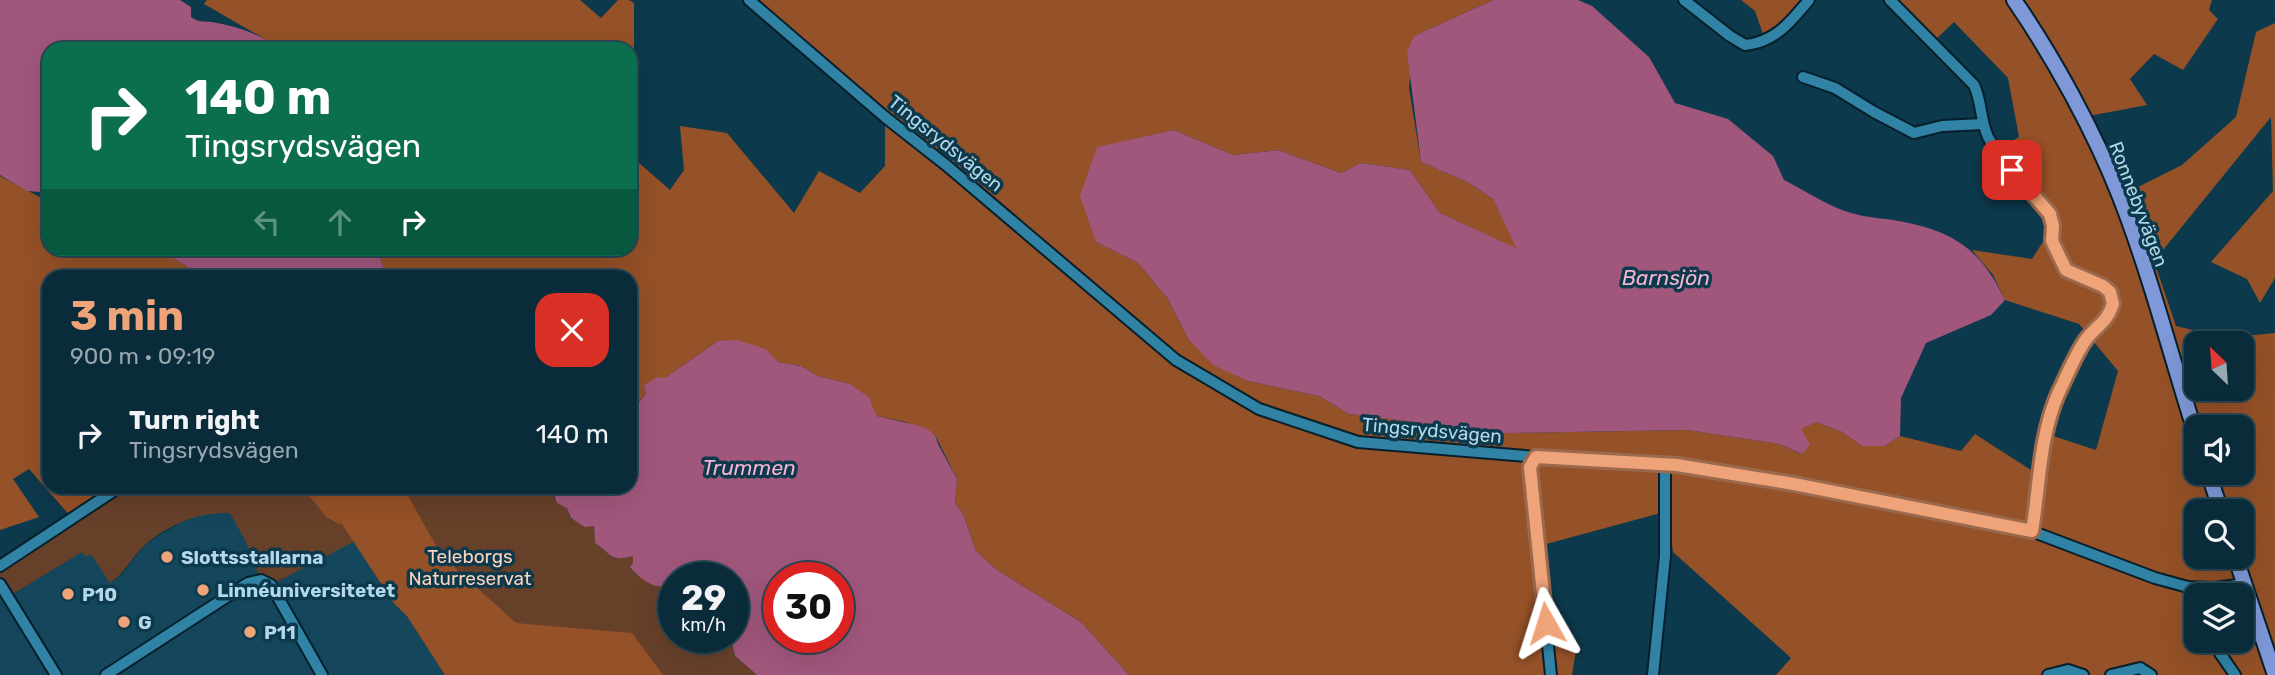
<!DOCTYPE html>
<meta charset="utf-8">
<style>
:root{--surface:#0a2b39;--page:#133341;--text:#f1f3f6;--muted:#99a7ae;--line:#2a4753;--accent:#efa378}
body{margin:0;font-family:Rubik,sans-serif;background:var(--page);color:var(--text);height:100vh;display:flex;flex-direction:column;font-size:26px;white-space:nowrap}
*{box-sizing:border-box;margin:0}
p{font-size:23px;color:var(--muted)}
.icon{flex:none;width:38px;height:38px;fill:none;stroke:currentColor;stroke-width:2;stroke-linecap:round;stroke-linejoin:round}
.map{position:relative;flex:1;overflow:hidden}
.details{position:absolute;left:42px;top:270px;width:595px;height:224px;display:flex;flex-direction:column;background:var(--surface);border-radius:21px;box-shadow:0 7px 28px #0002,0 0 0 2px var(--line)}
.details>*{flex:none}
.guide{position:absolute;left:42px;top:42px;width:595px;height:214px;border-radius:21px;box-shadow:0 7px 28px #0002,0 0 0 2px var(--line);background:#0b6e4f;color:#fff;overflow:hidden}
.needle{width:46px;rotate:335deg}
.buttons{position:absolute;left:2184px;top:331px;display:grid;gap:14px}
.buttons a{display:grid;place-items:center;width:70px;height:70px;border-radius:14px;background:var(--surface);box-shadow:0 7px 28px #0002,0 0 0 2px var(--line);font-size:35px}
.speed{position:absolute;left:658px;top:562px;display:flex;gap:14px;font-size:35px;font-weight:700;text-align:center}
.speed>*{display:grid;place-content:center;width:91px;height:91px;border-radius:50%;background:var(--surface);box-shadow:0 7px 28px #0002,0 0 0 2px var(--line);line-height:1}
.speed small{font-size:18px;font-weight:400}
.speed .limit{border:10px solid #d22;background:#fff;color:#111}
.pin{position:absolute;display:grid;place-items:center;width:60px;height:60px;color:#fff;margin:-30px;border-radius:14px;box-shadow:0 4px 10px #0006}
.me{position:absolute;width:77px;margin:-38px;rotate:354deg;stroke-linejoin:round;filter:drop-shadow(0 0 5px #0008)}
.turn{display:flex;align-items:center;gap:24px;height:147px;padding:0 28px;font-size:32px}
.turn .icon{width:91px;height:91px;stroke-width:2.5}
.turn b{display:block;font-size:49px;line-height:60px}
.lanes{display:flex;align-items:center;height:66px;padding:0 28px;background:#0003;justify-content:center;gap:35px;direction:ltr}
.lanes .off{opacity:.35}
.round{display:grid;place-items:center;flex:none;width:74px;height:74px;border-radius:21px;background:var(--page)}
.summary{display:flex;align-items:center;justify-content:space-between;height:119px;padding:0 28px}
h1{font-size:42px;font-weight:700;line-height:52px;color:var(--accent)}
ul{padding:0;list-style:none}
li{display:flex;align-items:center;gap:21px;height:91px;padding:0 28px}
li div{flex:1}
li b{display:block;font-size:26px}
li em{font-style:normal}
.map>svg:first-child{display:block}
.built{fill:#14475b}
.green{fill:#67402a}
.forest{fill:#955127;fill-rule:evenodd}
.water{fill:#a1577c;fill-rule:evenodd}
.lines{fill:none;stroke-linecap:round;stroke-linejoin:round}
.minor-casing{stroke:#061f2a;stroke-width:14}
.major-casing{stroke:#061f2a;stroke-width:18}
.minor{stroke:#3183a6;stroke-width:10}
.major{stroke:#7f99d8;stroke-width:14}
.route-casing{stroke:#9b6a4e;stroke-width:18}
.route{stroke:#efa378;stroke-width:12}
.poi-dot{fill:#efa378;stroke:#0d394c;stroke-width:2.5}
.labels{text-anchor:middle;stroke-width:7;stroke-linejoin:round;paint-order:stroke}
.street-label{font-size:19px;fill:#b2d8ea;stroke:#0d394c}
.park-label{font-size:19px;fill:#fcd3bd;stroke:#0d394c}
.poi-label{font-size:19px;font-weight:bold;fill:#b2d8ea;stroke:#0d394c;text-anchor:start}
.water-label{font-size:21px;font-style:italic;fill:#f5b5d2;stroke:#0d394c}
</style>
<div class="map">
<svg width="2275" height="675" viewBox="0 0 2275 675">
<rect width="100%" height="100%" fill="#0d394c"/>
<path class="built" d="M213 512 230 513 271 585 354 541 393 602 407 616 445 675H0V595L3 600 82 552 91 553 111 583 121 576 145 545 180 523 194 516Z"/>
<path class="green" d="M114 487H302L326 517 386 487H551L554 498 567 508 571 519 594 526 595 543C611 554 611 562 633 556L634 572 651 584 663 585 674 592V637H719L732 643 735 656 757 675H445L407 616 393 602 355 541 271 585 261 580 245 540 230 513C198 512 167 525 144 546 131 558 125 573 110 583L91 554 86 557 82 552 3 600 0 595V566Z"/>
<g class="forest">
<path d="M207 0H580L601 18 618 0H629L634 3V60L630 62V49H282L204 4Z"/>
<path d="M749 0H1493L1414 36 1409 88 1421 162 1469 183 1493 199 1517 249 1440 213 1410 170 1361 163 1341 173 1278 150 1233 155 1174 130 1097 148 1096 242 1138 263 1168 299 1189 340 1248 381 1319 396 1349 414 1504 433 1688 430 1779 444 1801 454 1800 429 1817 422 1842 432 1862 446H1885L1900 436 1961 451 1975 434 2040 476 2044 433 2096 450 2118 371 2079 324 2005 300 1993 275 1972 250 2032 259 2053 226 2050 214 1997 150 2019 137 2008 78 1954 22 1933 42 1890 0H2212L2209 10 2218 19 2183 70 2154 54 2130 79 2147 105 2083 117 2120 196 2182 165 2236 117 2256 32 2275 23V278L2260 303 2247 279 2211 262 2273 191 2271 117 2154 261 2176 326 2226 338 2275 333V675H1776L1791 658 1673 552 1668 511 1539 546 1544 645 1577 644 1572 675H1129L1081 622 997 570 976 551 963 514 955 503 957 479 935 435 905 422 877 416 850 384 818 376 801 366 778 362 718 341 665 378 643 386 646 393 633 409H630V276H386L377 249 630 248V155L670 190 684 170 680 126 727 133 794 213 819 171 860 193 885 166V117ZM2196 343H2242V388H2196ZM2196 427H2242V472H2196ZM2196 511H2242V556H2196ZM2196 595H2242V640H2196Z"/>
<path d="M1741 0H1809L1765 40 1755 11Z"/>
<path d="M0 176 49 202V248L155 249 185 265 198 276H49V486L114 487 72 518 29 469 13 479 39 517 0 530Z"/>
<path d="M302 487H403L442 556 516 623 632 633 663 675H445L407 616 393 602 340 521 341 525 326 517Z"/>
</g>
<g class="water">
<path d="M0 0H180L191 7V17C200 23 203 21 212 22 237 26 261 35 282 49H49V197L40 192 27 191 0 175Z"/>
<path d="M1493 0H1578L1592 6 1649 57 1675 103 1728 119 1773 156 1784 180C1804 190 1829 207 1851 213 1864 217 1879 218 1893 220 1951 230 1979 246 2005 300L1991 315 1926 343 1901 398 1900 436 1885 446H1862L1842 432 1817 422 1801 429 1810 445 1802 454 1779 444 1688 430 1504 433 1349 414 1319 396 1248 381 1213 365 1189 340 1168 299 1138 263 1096 242 1080 196 1097 147 1174 130 1233 155 1278 150 1341 173 1361 163 1410 170 1440 213 1516 248 1493 199 1469 183 1421 162 1407 52 1414 36Z"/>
<path d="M155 249H377L386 276H198L185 265Z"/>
<path d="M737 340 766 349 778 362 801 366 818 376 850 384 870 398 872 407 877 416 924 427 935 435 938 444 957 479 955 503 963 514 976 551 997 570 1081 622 1129 675H757L735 656 732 643 719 637H733V578H674V592C664 584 662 588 653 585 645 582 635 573 630 567L633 563V556C610 562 613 555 595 543L594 526 585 527 571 518 567 508 557 503 551 487 630 486V409H634L646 393 643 386 657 377 665 378 718 341ZM779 578H838V637H779Z"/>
</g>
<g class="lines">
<g class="minor-casing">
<g id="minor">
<path d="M749 0 885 117 946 165 1176 360 1259 409 1358 442 1537 457 1677 465 1794 484 2031 531 2155 578 2188 587 2215 588 2244 584"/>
<path d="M1684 0 1730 36 1745 45C1776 42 1791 21 1809 0"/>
<path d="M1890 0 1974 85C1982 102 1980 120 1988 137 1998 155 2013 173 2027 188 2034 196 2044 202 2049 212 2057 228 2049 244 2061 263 2074 285 2105 274 2113 304 2108 320 2098 325 2088 337 2078 349 2065 380 2058 394 2039 439 2041 484 2031 531"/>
<path d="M1803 77 1835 88 1874 112 1914 133 1942 126 1983 124"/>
<path d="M1537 457 1530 467 1551 675"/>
<path d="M0 566 121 486"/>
<path d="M0 584 56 675"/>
<path d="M2188 587 2196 608"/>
<path d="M2211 640 2235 675"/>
<path d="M106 675 248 583 261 580 271 585 322 675"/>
<path d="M1653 675 1665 556V464"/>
<path d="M2048 675 2068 670 2083 675"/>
<path d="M2111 675 2140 668 2151 675"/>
</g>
</g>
<g class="major-casing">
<g id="major">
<path d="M2014 0C2054 58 2094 131 2120 197 2150 274 2171 356 2196 435"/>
<path d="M2208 472 2221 511"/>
<path d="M2235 556 2275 675"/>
</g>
</g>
<use href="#minor" class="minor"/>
<use href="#major" class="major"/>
</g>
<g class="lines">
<g class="route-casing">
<path id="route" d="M1546 623 1530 467 1536 457 1677 465 1794 484 2032 531C2040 485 2039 438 2058 394 2065 380 2078 348 2088 337 2099 324 2107 322 2113 304L2110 292 2103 286 2066 270 2052 241 2053 226 2050 214 2012 170"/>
</g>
<use href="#route" class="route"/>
</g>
<g class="poi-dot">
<circle cx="167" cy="557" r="7"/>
<circle cx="203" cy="590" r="7"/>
<circle cx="68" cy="594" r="7"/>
<circle cx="124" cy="622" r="7"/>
<circle cx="250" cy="632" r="7"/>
</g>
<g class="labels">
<g class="street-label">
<text transform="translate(946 143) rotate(39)" y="7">Tingsrydsvägen</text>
<text transform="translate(2139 204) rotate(69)" y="7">Ronnebyvägen</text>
<text transform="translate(1432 430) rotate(5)" y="7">Tingsrydsvägen</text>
</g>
<g class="park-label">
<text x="470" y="563">Teleborgs<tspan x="470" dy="22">Naturreservat</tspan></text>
</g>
<g class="poi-label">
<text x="181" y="564">Slottsstallarna</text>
<text x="217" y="597">Linnéuniversitetet</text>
<text x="82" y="601">P10</text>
<text x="138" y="629">G</text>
<text x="264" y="639">P11</text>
</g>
<g class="water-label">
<text x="1666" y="285">Barnsjön</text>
<text x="749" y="475">Trummen</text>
</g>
</g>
</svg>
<div class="buttons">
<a><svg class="needle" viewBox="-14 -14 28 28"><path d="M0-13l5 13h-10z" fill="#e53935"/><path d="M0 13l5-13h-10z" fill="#99a7ae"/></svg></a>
<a><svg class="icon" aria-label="sound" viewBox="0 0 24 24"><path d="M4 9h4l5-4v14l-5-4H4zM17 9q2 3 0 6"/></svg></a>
<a><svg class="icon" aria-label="search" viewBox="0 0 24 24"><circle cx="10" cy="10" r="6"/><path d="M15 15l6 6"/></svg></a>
<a><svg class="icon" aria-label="layers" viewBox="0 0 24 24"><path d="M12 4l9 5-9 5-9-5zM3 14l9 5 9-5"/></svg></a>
</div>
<div class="speed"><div>29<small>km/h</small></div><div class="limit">30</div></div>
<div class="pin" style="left:2012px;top:170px;background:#d93025"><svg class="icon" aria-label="arrive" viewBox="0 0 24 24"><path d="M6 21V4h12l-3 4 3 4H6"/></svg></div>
<svg class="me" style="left:1546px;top:623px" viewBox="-20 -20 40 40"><path d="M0-17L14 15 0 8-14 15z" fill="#efa378" stroke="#fff" stroke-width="4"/></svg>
<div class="guide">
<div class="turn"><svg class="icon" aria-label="right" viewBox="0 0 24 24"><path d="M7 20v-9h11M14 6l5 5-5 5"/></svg><div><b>140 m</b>Tingsrydsvägen</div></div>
<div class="lanes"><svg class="icon off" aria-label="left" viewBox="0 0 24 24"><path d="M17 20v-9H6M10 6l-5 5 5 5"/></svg><svg class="icon off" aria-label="ahead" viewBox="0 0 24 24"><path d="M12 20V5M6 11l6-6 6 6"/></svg><svg class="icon" aria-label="right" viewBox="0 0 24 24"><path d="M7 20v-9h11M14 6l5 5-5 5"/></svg></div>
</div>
<section class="details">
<div class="summary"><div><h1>3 min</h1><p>900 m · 09:19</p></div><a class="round" style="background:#d93025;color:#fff"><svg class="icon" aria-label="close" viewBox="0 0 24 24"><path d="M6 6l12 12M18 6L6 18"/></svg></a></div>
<ul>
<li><svg class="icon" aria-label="right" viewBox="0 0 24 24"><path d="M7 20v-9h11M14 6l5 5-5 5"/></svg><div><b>Turn right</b><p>Tingsrydsvägen</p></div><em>140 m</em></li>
</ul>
</section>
</div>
